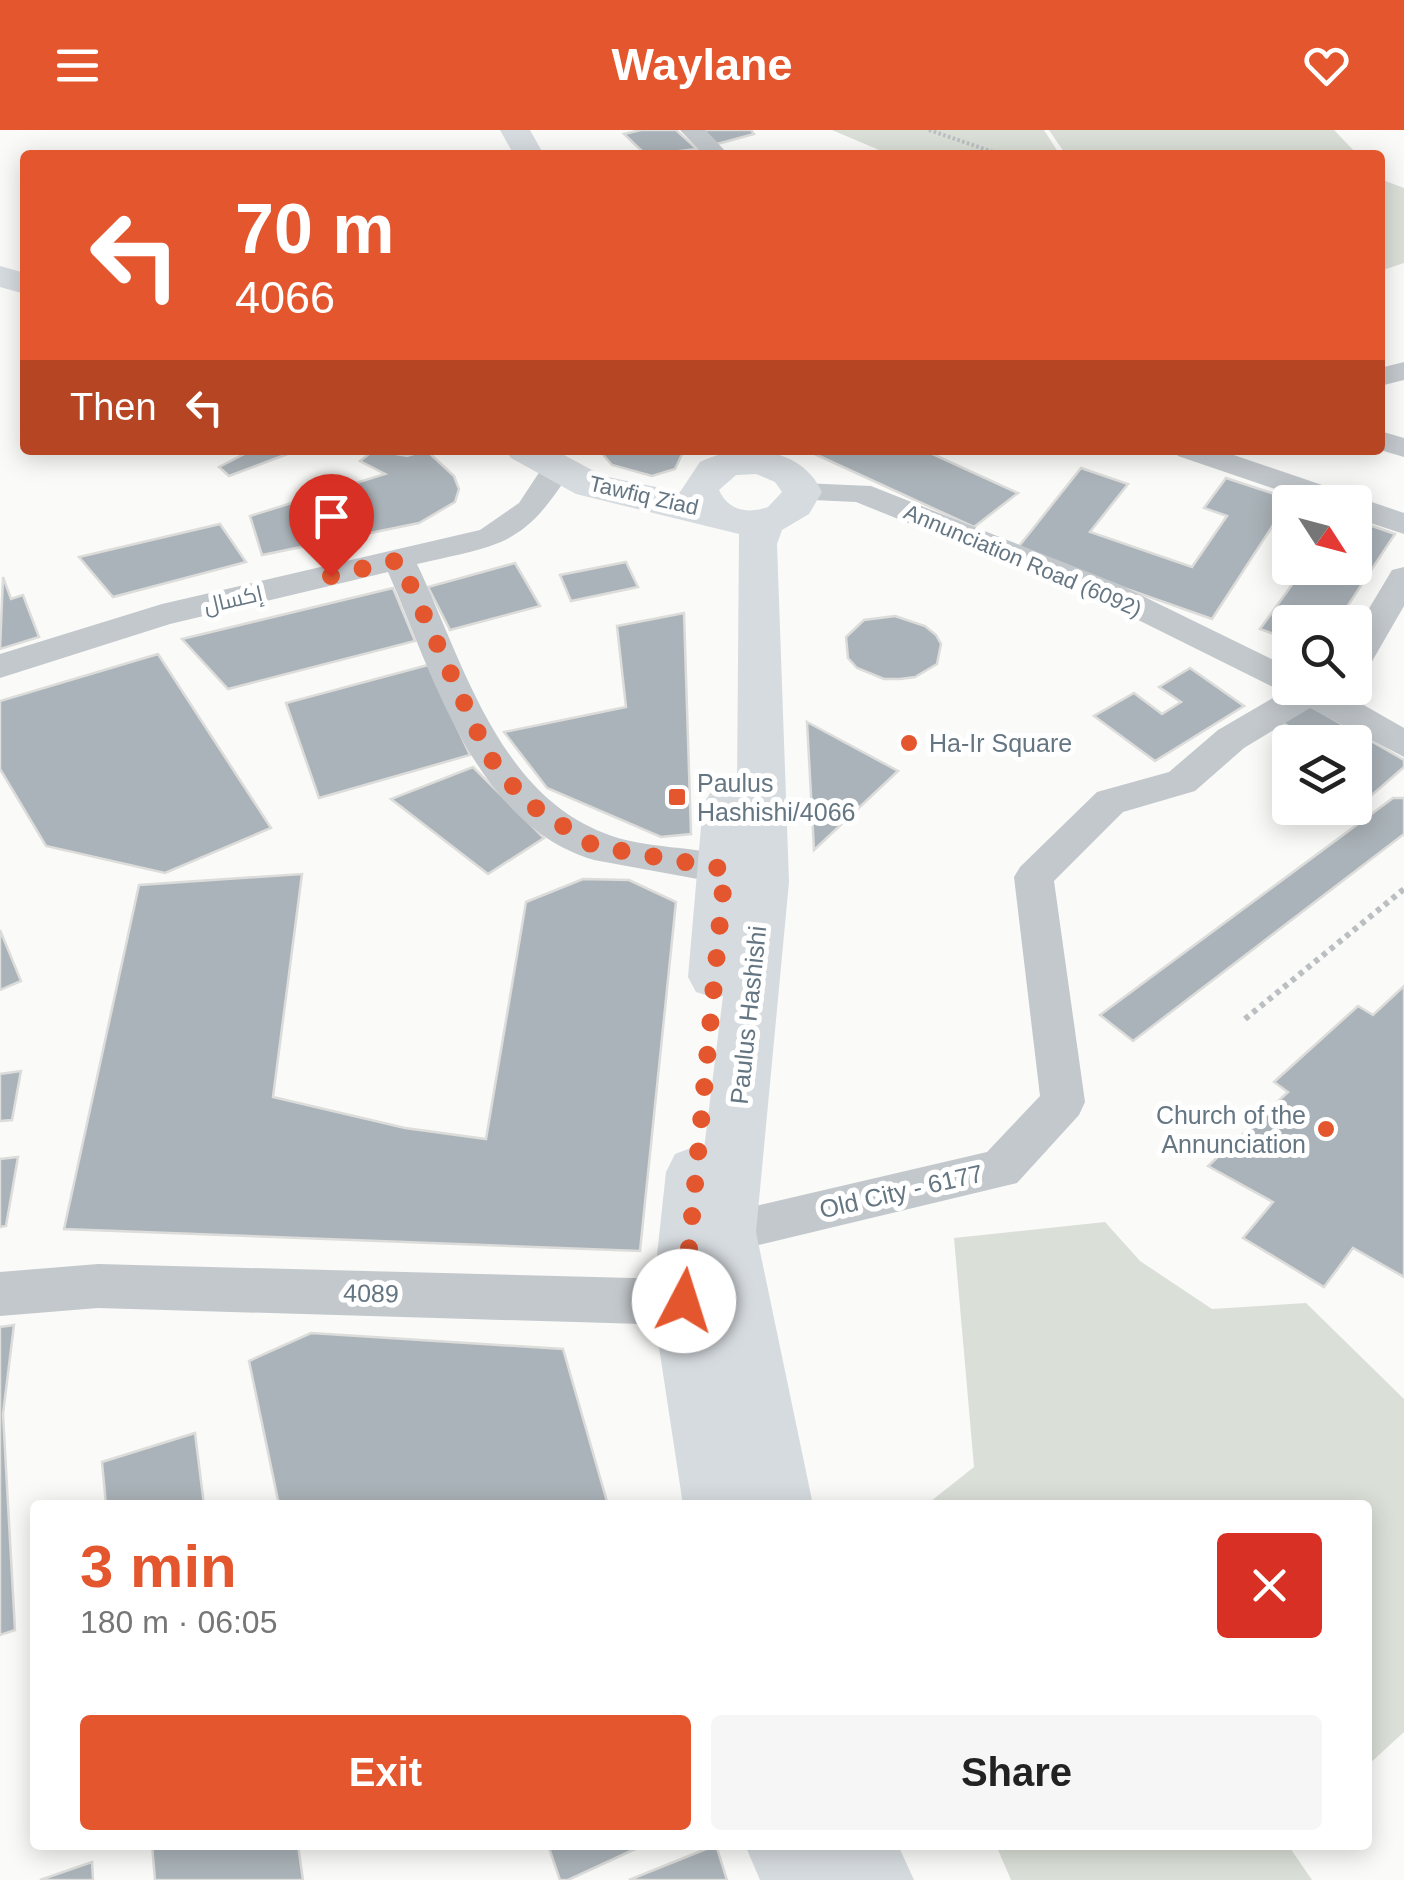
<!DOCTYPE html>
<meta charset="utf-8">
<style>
:root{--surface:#fff;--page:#f6f6f6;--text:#222;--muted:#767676;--accent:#e4572e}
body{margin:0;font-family:Helvetica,Cairo,sans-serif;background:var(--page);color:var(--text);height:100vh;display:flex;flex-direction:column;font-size:38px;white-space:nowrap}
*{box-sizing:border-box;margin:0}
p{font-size:32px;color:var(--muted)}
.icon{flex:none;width:55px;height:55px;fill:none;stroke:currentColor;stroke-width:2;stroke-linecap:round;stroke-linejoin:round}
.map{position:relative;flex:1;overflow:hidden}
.side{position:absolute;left:30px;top:1370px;width:1342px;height:350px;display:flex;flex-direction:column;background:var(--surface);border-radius:10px;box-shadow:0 5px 25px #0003}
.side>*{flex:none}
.hud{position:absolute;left:20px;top:20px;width:1365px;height:305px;border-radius:10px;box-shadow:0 5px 25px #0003;background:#e4572e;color:#fff;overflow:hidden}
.needle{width:65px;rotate:126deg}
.buttons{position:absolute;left:1272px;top:355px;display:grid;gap:20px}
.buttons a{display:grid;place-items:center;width:100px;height:100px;border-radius:10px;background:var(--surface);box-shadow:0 5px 25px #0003;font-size:50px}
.pin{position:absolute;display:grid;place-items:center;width:85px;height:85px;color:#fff;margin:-102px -42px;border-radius:50% 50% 50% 0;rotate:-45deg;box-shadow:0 0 10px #0007}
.pin .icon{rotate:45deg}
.me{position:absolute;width:110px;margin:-55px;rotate:5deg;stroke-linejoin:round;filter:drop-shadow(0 0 8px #0008)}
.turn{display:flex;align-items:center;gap:35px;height:210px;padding:0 50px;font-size:45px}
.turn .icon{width:130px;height:130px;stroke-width:2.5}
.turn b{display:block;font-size:70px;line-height:85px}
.then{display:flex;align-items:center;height:95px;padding:0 50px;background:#0003;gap:20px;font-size:38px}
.round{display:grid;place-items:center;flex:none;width:105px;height:105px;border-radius:10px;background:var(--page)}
.head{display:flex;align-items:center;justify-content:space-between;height:170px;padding:0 50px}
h1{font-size:60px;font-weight:700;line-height:75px;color:var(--accent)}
.cta{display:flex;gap:20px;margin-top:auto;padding:20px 50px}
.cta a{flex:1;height:115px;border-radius:10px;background:var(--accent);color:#fff;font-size:40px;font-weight:700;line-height:115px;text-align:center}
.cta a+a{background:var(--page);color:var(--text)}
header{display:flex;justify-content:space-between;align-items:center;height:130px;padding:0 50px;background:var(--accent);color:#fff;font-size:45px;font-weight:700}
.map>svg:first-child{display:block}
.green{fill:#dadfd7}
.building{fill:#aab3b9;stroke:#dcdcda;stroke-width:2.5}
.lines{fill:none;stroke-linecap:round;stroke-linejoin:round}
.path-far1{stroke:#bbbfc2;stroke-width:4;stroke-dasharray:2.5 2.5;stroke-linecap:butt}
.path{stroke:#bbbfc2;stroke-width:6;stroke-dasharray:5 5;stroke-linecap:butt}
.street{fill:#c3c8cc;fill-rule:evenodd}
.secondary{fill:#d6dbdf;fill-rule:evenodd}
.route{stroke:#e4572e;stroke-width:18;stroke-dasharray:0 32.4}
.poi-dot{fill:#e4572e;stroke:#fff;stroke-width:4}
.labels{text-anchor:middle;stroke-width:10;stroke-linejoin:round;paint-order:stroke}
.far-street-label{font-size:22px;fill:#657683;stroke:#fff}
.poi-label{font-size:25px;fill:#657683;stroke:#fff;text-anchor:start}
.street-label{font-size:25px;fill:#657683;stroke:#fff}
</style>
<header><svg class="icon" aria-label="menu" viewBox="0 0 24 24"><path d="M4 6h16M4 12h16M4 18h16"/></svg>Waylane<svg class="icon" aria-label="heart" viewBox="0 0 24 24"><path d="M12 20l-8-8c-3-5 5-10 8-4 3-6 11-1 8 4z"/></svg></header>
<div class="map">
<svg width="1404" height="1750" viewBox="0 0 1404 1750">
<rect width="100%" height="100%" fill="#fafaf8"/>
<g class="green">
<path d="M832 0H1044L1060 25H891Z"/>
<path d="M1049 0H1334L1358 25H1066Z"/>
<path d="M1380 49 1404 58V133L1380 141Z"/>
<path d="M1105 1092 1140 1131 1212 1179 1306 1173 1404 1269V1602L1368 1635V1375H926L974 1337 954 1108Z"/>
<path d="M996 1715H1288L1312 1750H1011Z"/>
</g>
<g class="building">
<path d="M641 0H676L697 19 646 25 624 4Z"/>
<path d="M703 0H751L754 4 717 14Z"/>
<path d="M252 320H298L229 346 219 337Z"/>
<path d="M374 320 407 326 426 320 454 346 459 359 455 372 419 393 262 425 250 386 385 344 360 331Z"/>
<path d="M599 320H684L675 339 652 346 612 335Z"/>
<path d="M806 320H924L1018 363 974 397Z"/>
<path d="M1081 338 1128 354 1090 402 1192 437 1227 386 1204 378 1226 348 1290 369 1212 489 1016 420Z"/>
<path d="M1355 390 1395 404 1337 492H1290V510L1260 499 1304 438H1355Z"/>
<path d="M220 394 246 432 113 467 79 427Z"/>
<path d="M626 432 638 457 571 471 560 445Z"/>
<path d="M515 433 540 476 450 500 428 457Z"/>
<path d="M3 447 11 469 23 465 39 507 0 519Z"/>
<path d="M393 458 415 511 228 559 182 509Z"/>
<path d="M684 483 691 704 661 707 547 658 504 602 626 577 617 496Z"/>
<path d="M895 486 925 496 936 505 941 514 937 534 915 547 900 549H884L857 538 848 528 846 507 864 490Z"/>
<path d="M158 524 271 698 165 743 46 716 0 639V571Z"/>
<path d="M428 535 470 625 319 668 286 573Z"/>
<path d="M1190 538 1244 576 1155 631 1094 586 1134 563 1162 584 1181 572 1159 557Z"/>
<path d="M1305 573 1404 630V637L1364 672 1355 666V612H1316L1281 592Z"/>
<path d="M807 592 898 641 814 720Z"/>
<path d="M473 637 544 708 488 744 391 669Z"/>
<path d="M1393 668H1404V704L1133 911 1100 885Z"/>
<path d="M302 744 273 967 405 998 486 1009 526 772 583 749 629 750 676 772 640 1121 64 1099 139 755Z"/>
<path d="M0 800 21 851 0 860Z"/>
<path d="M1404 856V1147L1353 1118 1324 1157 1243 1108 1273 1072 1208 1036 1288 962 1274 952 1358 876 1373 885Z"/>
<path d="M21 941 12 990 0 991V944Z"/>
<path d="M18 1027 6 1096 0 1097V1029Z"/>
<path d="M14 1195 3 1284 15 1500 0 1505V1197Z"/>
<path d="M311 1203 563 1219 608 1375H279L249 1231Z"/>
<path d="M195 1303 204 1375H106L102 1332Z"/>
<path d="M152 1715H298L303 1750H155Z"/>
<path d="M548 1715H644L568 1750H560Z"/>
<path d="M716 1715 727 1750H629Z"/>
<path d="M92 1732 93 1750H40Z"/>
</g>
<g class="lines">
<path class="path-far1" d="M929 0 1002 25"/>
<path class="path" d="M1245 889 1404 759"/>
<g class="street">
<path d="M680 0H705L729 25H704Z"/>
<path d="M1404 232V250L1380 256V238Z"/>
<path d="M1380 301 1404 308V327L1380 320Z"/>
<path d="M1174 320H1219L1404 383V404L1355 388V372H1313L1178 326Z"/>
<path d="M557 330 572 339C523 417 503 414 417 434 462 529 497 662 604 703 645 720 696 715 739 729L745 739 739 749 725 754 594 730C474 694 433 544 388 442L170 494 0 548V524L162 474 480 400 519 373 546 332Z"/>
<path d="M802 353 871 356 1116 453 1290 538V558H1334L1404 598V627L1310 578 1244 618 1195 661 1123 682 1054 751 1085 972 1079 985 1017 1053 725 1123 708 1117 701 1102 708 1087 987 1022 1040 966 1014 747 1020 737 1097 662 1169 642 1218 600 1283 562 1092 467 856 372 791 369 786 362Z"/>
<path d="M1404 437V476L1367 540 1355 543V502L1392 440Z"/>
<path d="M98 1134 709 1150 726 1157 734 1173 726 1189 709 1196 98 1178 0 1186V1142Z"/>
</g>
<g class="secondary">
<path d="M500 0H530L544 25H514Z"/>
<path d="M0 136 25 143V164L0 157Z"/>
<path d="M505 320H555L603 346 680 362 700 332C742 312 801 316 822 362L809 384 782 400 777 414 789 752 756 1102 813 1375H683L652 1171 666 1042 675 1024 696 1016 704 1019 723 866 715 868 696 862 688 847 703 674 711 662 737 659 739 404 576 364 511 328ZM756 344 775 352 782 362 768 377C748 384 728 381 719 360L736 345Z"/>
<path d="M745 1715H898L914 1750H760Z"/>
</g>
</g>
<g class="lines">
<path class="route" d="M331 446 399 430 488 625 525 671 594 716 725 739 684 1171"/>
</g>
<g class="poi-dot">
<circle cx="909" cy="613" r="10"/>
<rect x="667" y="657" width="20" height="20" rx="5"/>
<circle cx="1326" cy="999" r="10"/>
</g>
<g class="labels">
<g class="far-street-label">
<text transform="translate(644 365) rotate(13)" y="8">Tawfiq Ziad</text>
<text transform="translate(1023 430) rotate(23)" y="8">Annunciation Road (6092)</text>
<text transform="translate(233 469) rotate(-13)" y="8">إكسال</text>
</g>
<g class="poi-label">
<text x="929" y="622">Ha-Ir Square</text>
<text x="697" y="662">Paulus<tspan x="697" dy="29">Hashishi/4066</tspan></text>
<text x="1306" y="994" text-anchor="end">Church of the<tspan x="1306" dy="29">Annunciation</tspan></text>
</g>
<g class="street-label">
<text transform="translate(748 885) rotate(-84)" y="9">Paulus Hashishi</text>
<text transform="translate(901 1061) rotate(-13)" y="9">Old City - 6177</text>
<text transform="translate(371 1163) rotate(1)" y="9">4089</text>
</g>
</g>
</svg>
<div class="buttons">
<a><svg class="needle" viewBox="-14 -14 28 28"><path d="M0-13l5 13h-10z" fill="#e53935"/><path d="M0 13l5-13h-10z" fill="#767676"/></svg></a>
<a><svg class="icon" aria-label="search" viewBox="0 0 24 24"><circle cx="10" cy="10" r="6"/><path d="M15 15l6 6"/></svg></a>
<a><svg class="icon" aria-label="layers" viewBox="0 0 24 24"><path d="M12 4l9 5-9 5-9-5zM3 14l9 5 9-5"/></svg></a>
</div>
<div class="pin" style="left:331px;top:446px;background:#d93025"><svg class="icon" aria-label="arrive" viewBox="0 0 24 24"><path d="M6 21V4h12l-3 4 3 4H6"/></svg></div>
<svg class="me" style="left:684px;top:1171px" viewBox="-20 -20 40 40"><circle r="19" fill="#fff"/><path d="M0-13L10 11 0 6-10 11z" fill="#e4572e"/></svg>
<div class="hud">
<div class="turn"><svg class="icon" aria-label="left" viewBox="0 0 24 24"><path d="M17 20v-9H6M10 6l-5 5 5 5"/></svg><div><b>70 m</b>4066</div></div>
<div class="then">Then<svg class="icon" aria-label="left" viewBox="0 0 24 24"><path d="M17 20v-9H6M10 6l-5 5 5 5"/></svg></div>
</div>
<section class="side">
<div class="head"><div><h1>3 min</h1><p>180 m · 06:05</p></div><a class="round" style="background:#d93025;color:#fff"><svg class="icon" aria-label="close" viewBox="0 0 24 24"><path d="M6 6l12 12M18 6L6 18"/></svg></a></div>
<div class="cta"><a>Exit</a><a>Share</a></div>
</section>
</div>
